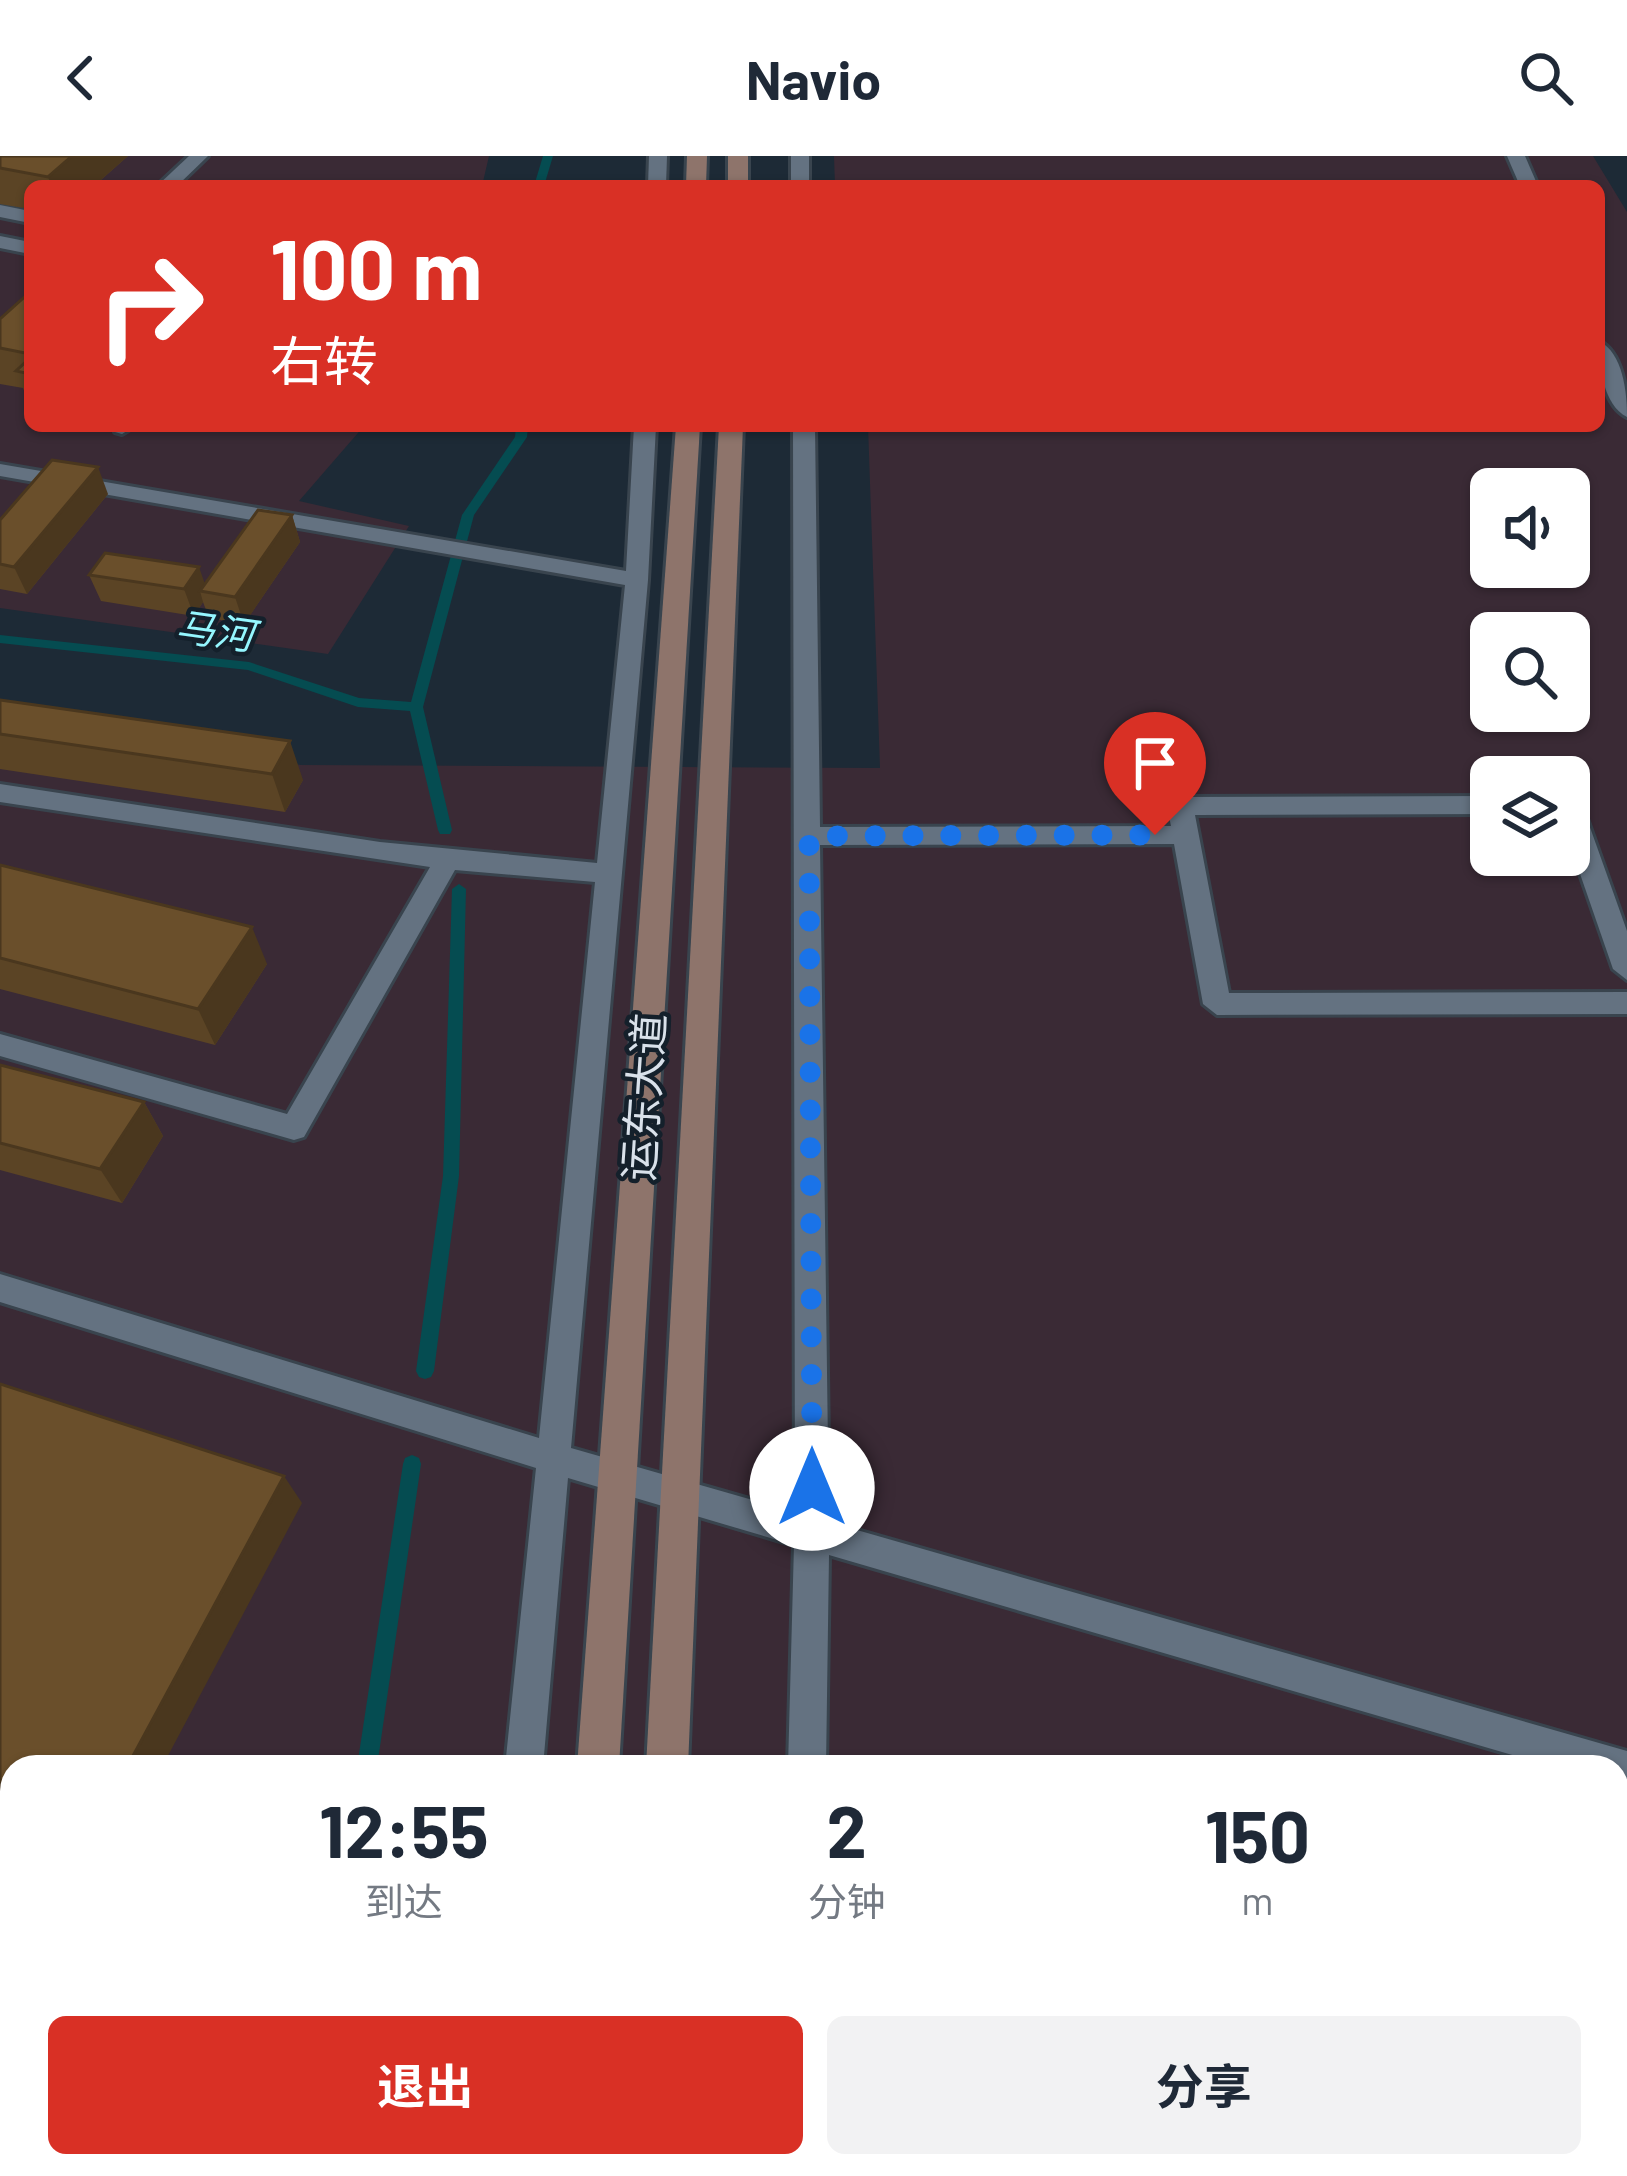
<!DOCTYPE html>
<html lang="zh">
<meta charset="utf-8">
<style>
:root{--surface:#fff;--page:#f2f2f3;--text:#1f2937;--muted:#747a83;--accent:#d93025}
body{margin:0;font-family:Barlow,"Noto Sans SC",sans-serif;background:var(--page);color:var(--text);height:100vh;display:flex;flex-direction:column;font-size:45px;white-space:nowrap}
*{box-sizing:border-box;margin:0}
p{font-size:39px;color:var(--muted)}
.icon{flex:none;width:66px;height:66px;fill:none;stroke:currentColor;stroke-width:2;stroke-linecap:round;stroke-linejoin:round}
.map{position:relative;flex:1;overflow:hidden}
.sheet{position:absolute;left:0px;top:1599px;width:1629px;height:423px;display:flex;flex-direction:column;background:var(--surface);border-radius:36px 36px 0 0;box-shadow:0 3px 9px #0004}
.sheet>*{flex:none}
.top-card{position:absolute;left:24px;top:24px;width:1581px;height:252px;border-radius:18px;box-shadow:0 3px 9px #0004;background:#d93025;color:#fff;overflow:hidden}
.controls{position:absolute;left:1470px;top:312px;display:grid;gap:24px}
.controls a{display:grid;place-items:center;width:120px;height:120px;border-radius:18px;background:var(--surface);box-shadow:0 3px 9px #0004;font-size:60px}
.pin{position:absolute;display:grid;place-items:center;width:102px;height:102px;color:#fff;margin:-123px -51px;border-radius:50% 50% 50% 0;rotate:-45deg;box-shadow:0 0 12px #0007}
.pin .icon{rotate:45deg}
.me{position:absolute;width:132px;margin:-66px;rotate:0deg;stroke-linejoin:round;filter:drop-shadow(0 0 9px #0008)}
.turn{display:flex;align-items:center;gap:42px;height:252px;padding:0 48px;font-size:54px}
.turn .icon{width:156px;height:156px;stroke-width:2.5}
.turn b{display:block;font-size:84px;line-height:102px}
.eta{display:flex;justify-content:space-evenly;align-items:center;height:204px;text-align:center}
.eta b{font-size:72px;font-weight:700;line-height:84px}
.cta{display:flex;gap:24px;margin-top:auto;padding:24px 48px}
.cta a{flex:1;height:138px;border-radius:18px;background:var(--accent);color:#fff;font-size:48px;font-weight:700;line-height:138px;text-align:center}
.cta a+a{background:var(--page);color:var(--text)}
header{display:flex;justify-content:space-between;align-items:center;height:156px;padding:0 48px;background:var(--surface);font-size:54px;font-weight:700}
.map>svg:first-child{display:block}
.industrial{fill:#3a2a35;fill-rule:evenodd}
.lines{fill:none;stroke-linecap:round;stroke-linejoin:round}
.stream{fill:#054c51;fill-rule:evenodd}
.service-casing{stroke:#39444e;stroke-width:6}
.secondary-casing{stroke:#39444e;stroke-width:6}
.service{fill:#647281;fill-rule:evenodd}
.secondary{fill:#8e746b;fill-rule:evenodd}
.wall{fill:#5b4425}
.shaded-wall{fill:#4a371e}
.building{fill:#6a4f2b;stroke:#4a371e;stroke-width:3}
.route{stroke:#1a73e8;stroke-width:21;stroke-dasharray:0 37.8}
.labels{text-anchor:middle;stroke-width:9;stroke-linejoin:round;paint-order:stroke}
.far-water-label{font-size:39px;font-style:italic;fill:#95f7ff;stroke:#14202b}
.street-label{font-size:42px;fill:#d9e1ea;stroke:#14202b}
</style>
<header><svg class="icon" aria-label="back" viewBox="0 0 24 24"><path d="M15 5l-7 7 7 7"/></svg>Navio<svg class="icon" aria-label="search" viewBox="0 0 24 24"><circle cx="10" cy="10" r="6"/><path d="M15 15l6 6"/></svg></header>
<div class="map">
<svg width="1627" height="2020" viewBox="0 0 1627 2020">
<rect width="100%" height="100%" fill="#1d2a36"/>
<g class="industrial">
<path d="M0 0H489L482 30H30V270H364L299 345 409 370 328 498 0 452Z"/>
<path d="M834 0H1593L1627 56V2020H0V566L301 609 880 612 868 270H1599V30H835ZM1491 333H1569V411H1491ZM1491 477H1569V555H1491ZM1491 621H1569V699H1491ZM12 1611H1617V2010H12Z"/>
</g>
<g class="lines">
<g class="stream">
<path d="M543 0H553L544 30H534Z"/>
<path d="M516 270H528L527 281 474 359 423 551 452 674 450 678H440L438 674 410 555 358 551 248 514 0 487V479L249 506 359 542 411 546 462 359 515 281Z"/>
<path d="M459 728 466 733 459 1020 434 1215 431 1221 425 1223 419 1221 416 1215 443 1020 452 733Z"/>
<path d="M412 1299 419 1302 421 1308 377 1611H357L403 1308 405 1302Z"/>
<path d="M296 2010H320L318 2020H294Z"/>
</g>
<g class="service-casing">
<g id="service">
<path d="M189 0H208L177 30H157Z"/>
<path d="M649 0H667L666 30H648Z"/>
<rect x="791" y="0" width="18" height="30"/>
<path d="M1507 0H1525L1538 30H1520Z"/>
<path d="M0 49 30 55V67L0 61Z"/>
<path d="M0 80 30 86V98L0 92Z"/>
<path d="M1599 185C1623 197 1627 236 1627 261 1603 249 1599 210 1599 185Z"/>
<path d="M113 270H135L122 278 115 276Z"/>
<path d="M634 270H656L648 424 571 1292 795 1356 793 270H815L820 671 1171 670 1167 650 1180 641 1491 640V658L1195 659 1229 837 1627 836V858L1217 859 1203 848 1174 688 820 689 829 1366 1627 1595V1633L1617 1630V1611H1553L829 1399 826 1611H788L794 1389 568 1322 543 1611H505L536 1312 0 1146V1118L539 1282 595 726 455 714 304 981 294 984 0 900V878L287 958 430 711 0 646V628L380 686 597 707 625 429 0 320V308L626 415Z"/>
<path d="M1569 640 1582 649 1627 775V824L1613 813 1569 686Z"/>
<path d="M466 2010H508L507 2020H465Z"/>
<rect x="779" y="2010" width="42" height="10"/>
</g>
</g>
<g class="secondary-casing">
<g id="secondary">
<path d="M687 0H707L706 30H686Z"/>
<rect x="728" y="0" width="20" height="30"/>
<path d="M676 270H700L619 1611H577Z"/>
<path d="M719 270H743L688 1611H646Z"/>
<path d="M545 2010H591L590 2020H544Z"/>
<rect x="625" y="2010" width="46" height="10"/>
</g>
</g>
<use href="#service" class="service"/>
<use href="#secondary" class="secondary"/>
</g>
<g class="wall">
<path d="M0 0H128L94 30H30V53L0 48Z"/>
<path d="M30 136V250L23 232 0 228V163Z"/>
<path d="M108 338 27 438 0 433V364Z"/>
<path d="M292 359 300 386 244 468 209 462 203 446 194 460 101 445 89 419 205 428Z"/>
<path d="M0 544 303 624 285 656 0 613Z"/>
<path d="M0 709 267 808 215 889 0 833Z"/>
<path d="M0 909 144 946 163 980 122 1047 0 1014Z"/>
<path d="M1128 2010H1617L1627 2020H1126Z"/>
</g>
<g class="shaded-wall">
<path d="M72 0H128L94 30H52L48 21Z"/>
<path d="M98 311 108 338 27 438 14 411Z"/>
<path d="M292 359 300 386 244 468 235 441Z"/>
<path d="M199 411 208 437 200 435 203 446 194 460 184 433Z"/>
<path d="M290 585 303 624 285 656 272 618Z"/>
<path d="M252 771 267 808 215 889 198 853Z"/>
<path d="M144 946 163 980 122 1047 100 1013Z"/>
<path d="M284 1320 302 1347 162 1611H127Z"/>
<path d="M12 1824V1896L0 1919V1847Z"/>
</g>
<g class="building">
<path d="M0 0H72L48 21 0 12Z"/>
<path d="M30 136V198L0 192V163Z"/>
<path d="M30 202V218L16 215Z"/>
<path d="M52 304 98 311 14 411 0 408V364Z"/>
<path d="M258 354 292 359 235 441 200 435Z"/>
<path d="M105 397 199 411 184 433 89 419Z"/>
<path d="M0 544 290 585 272 618 0 578Z"/>
<path d="M0 709 252 771 198 853 0 802Z"/>
<path d="M0 909 144 946 100 1013 0 987Z"/>
<path d="M0 1228 284 1320 127 1611H12V1824L0 1847Z"/>
<path d="M1617 1754 1627 1757V2020H1139L1141 2010H1617Z"/>
</g>
<g class="lines">
<path class="route" d="M812 1332 809 680 1155 679"/>
</g>
<g class="labels">
<g class="far-water-label">
<text transform="translate(215 475) rotate(8)" y="14">马河</text>
</g>
<g class="street-label">
<text transform="translate(644 941) rotate(-86)" y="15">运东大道</text>
</g>
</g>
</svg>
<div class="controls">
<a><svg class="icon" aria-label="sound" viewBox="0 0 24 24"><path d="M4 9h4l5-4v14l-5-4H4zM17 9q2 3 0 6"/></svg></a>
<a><svg class="icon" aria-label="search" viewBox="0 0 24 24"><circle cx="10" cy="10" r="6"/><path d="M15 15l6 6"/></svg></a>
<a><svg class="icon" aria-label="layers" viewBox="0 0 24 24"><path d="M12 4l9 5-9 5-9-5zM3 14l9 5 9-5"/></svg></a>
</div>
<div class="pin" style="left:1155px;top:679px;background:#d93025"><svg class="icon" aria-label="arrive" viewBox="0 0 24 24"><path d="M6 21V4h12l-3 4 3 4H6"/></svg></div>
<svg class="me" style="left:812px;top:1332px" viewBox="-20 -20 40 40"><circle r="19" fill="#fff"/><path d="M0-13L10 11 0 6-10 11z" fill="#1a73e8"/></svg>
<div class="top-card">
<div class="turn"><svg class="icon" aria-label="right" viewBox="0 0 24 24"><path d="M7 20v-9h11M14 6l5 5-5 5"/></svg><div><b>100 m</b>右转</div></div>
</div>
<section class="sheet">
<div class="eta">
<div><b>12:55</b><p>到达</p></div>
<div><b>2</b><p>分钟</p></div>
<div><b>150</b><p>m</p></div>
</div>
<div class="cta"><a>退出</a><a>分享</a></div>
</section>
</div>
